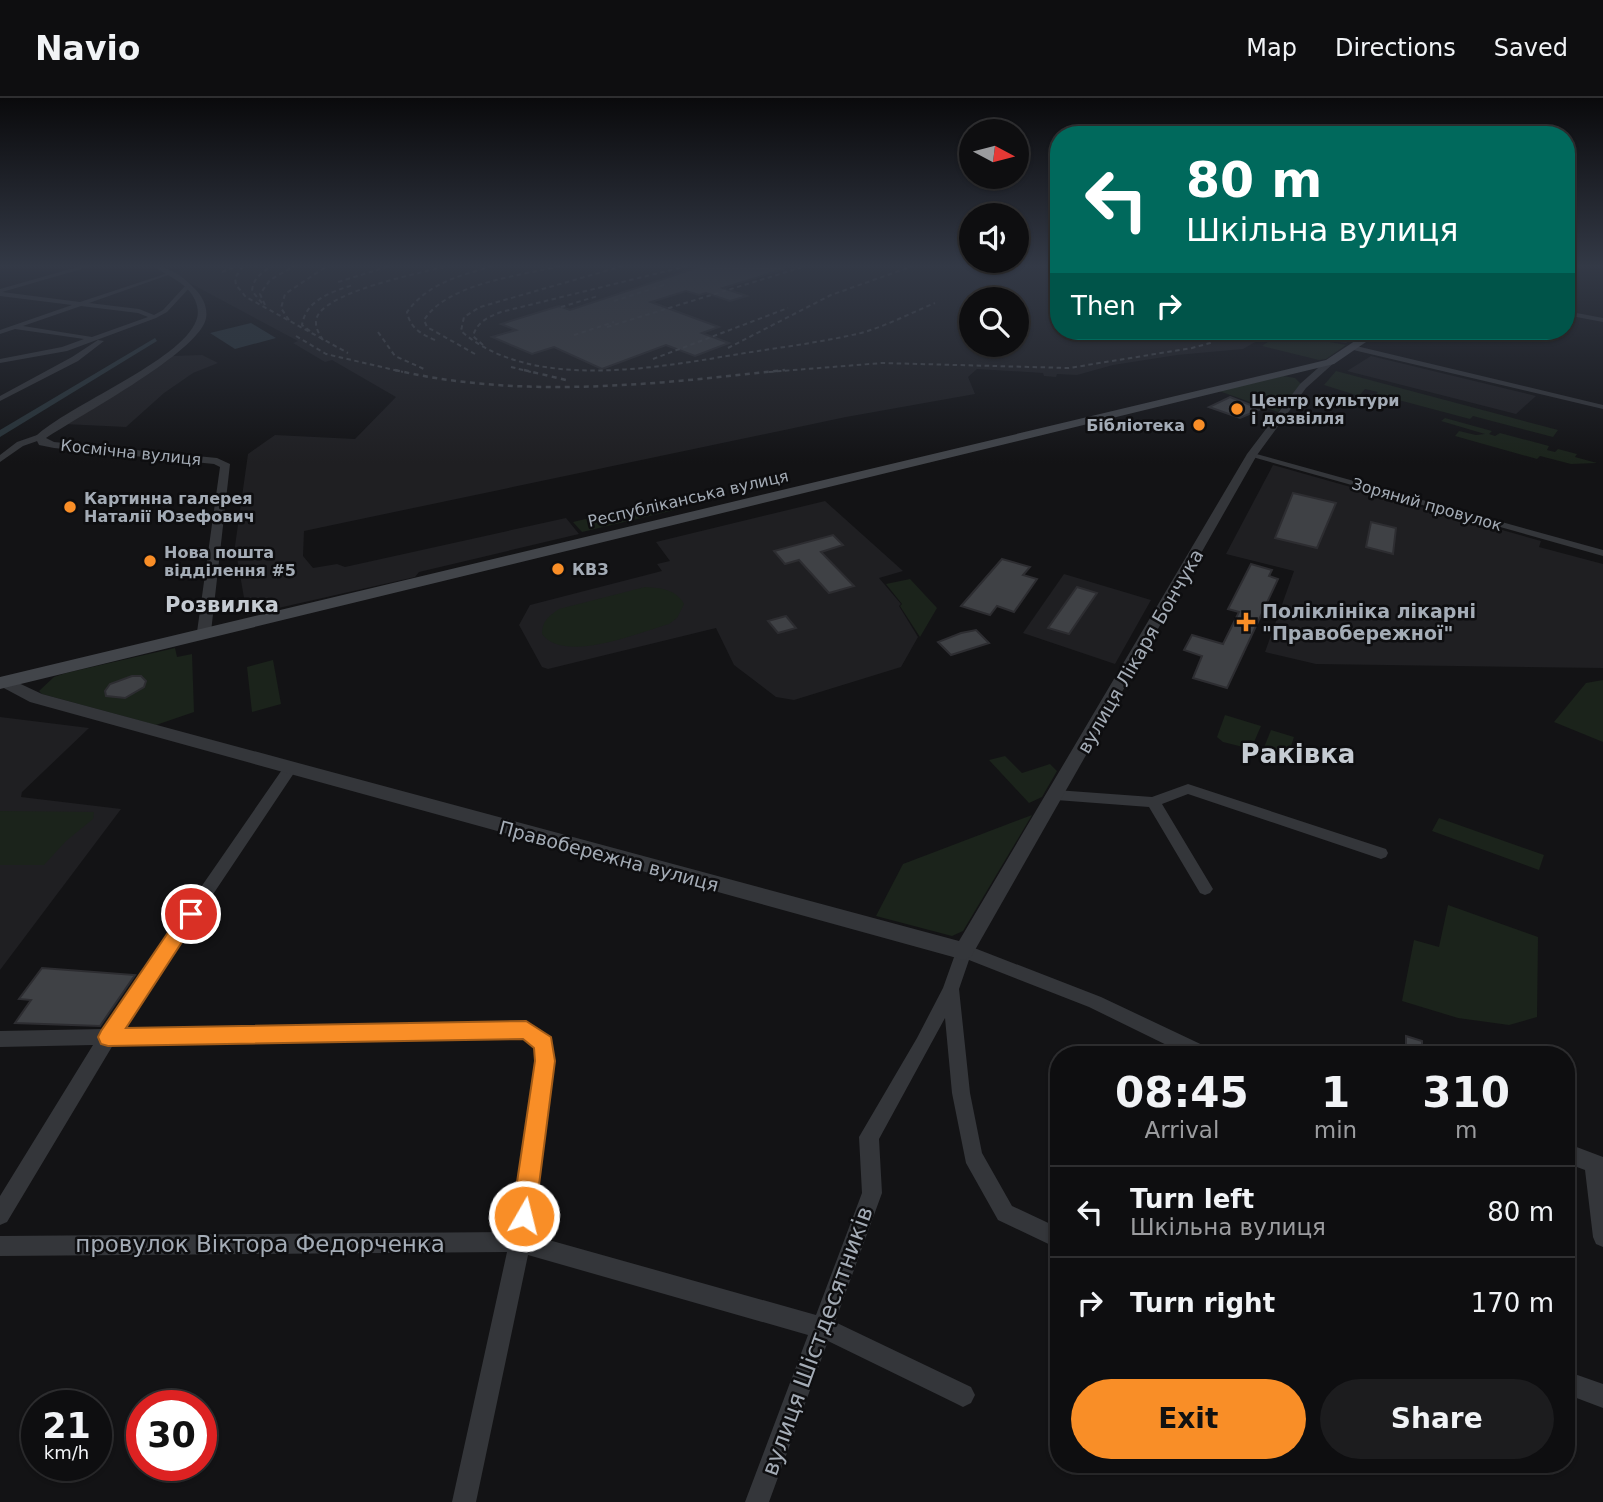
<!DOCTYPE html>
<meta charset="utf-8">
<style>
:root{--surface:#0e0e10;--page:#1c1c1e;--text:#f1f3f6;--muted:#9b9c9f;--line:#2e2e30;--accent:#f98e27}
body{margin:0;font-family:"DejaVu Sans",sans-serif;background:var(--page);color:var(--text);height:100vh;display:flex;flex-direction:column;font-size:26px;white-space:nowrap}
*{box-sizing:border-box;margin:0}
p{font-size:23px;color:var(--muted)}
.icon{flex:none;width:38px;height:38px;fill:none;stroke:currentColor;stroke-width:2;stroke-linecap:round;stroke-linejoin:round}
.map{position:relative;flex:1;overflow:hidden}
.side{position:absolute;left:1050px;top:948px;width:525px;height:427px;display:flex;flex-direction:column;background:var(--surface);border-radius:28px;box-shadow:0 2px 5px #0004,0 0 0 2px var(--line)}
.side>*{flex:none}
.banner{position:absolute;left:1050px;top:28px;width:525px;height:214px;border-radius:28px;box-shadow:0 2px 5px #0004,0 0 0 2px var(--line);background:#00695c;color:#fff;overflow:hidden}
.needle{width:46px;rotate:97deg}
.buttons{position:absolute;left:959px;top:21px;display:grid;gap:14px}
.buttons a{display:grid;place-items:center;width:70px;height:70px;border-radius:50%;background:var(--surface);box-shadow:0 2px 5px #0004,0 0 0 2px var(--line);font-size:35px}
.speed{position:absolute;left:21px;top:1292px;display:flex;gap:14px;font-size:35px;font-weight:700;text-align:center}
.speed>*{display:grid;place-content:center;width:91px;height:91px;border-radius:50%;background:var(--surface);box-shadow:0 2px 5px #0004,0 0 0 2px var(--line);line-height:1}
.speed small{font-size:18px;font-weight:400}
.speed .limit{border:10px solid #d22;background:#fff;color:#111}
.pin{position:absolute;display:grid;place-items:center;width:60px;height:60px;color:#fff;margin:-30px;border:4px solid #fff;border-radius:50%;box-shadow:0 2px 7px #0007}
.me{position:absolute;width:77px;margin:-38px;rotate:8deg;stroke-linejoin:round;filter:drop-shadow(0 0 5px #0008)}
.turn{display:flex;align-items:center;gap:24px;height:147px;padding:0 21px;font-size:32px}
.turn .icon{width:91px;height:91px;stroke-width:2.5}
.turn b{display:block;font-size:49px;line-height:60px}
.then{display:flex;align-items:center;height:66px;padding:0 21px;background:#0003;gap:14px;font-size:26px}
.eta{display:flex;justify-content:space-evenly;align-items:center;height:119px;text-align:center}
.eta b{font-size:42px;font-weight:700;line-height:49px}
.cta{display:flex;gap:14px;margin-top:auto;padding:14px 21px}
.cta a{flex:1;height:80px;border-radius:42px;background:var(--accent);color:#111;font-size:28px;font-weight:700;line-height:80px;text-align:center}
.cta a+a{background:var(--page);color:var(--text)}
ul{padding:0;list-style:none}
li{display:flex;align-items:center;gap:21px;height:91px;padding:0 21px;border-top:2px solid var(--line)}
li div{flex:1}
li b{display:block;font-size:26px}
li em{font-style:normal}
header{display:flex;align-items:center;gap:42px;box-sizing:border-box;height:98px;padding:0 35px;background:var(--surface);border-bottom:2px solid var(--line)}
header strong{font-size:33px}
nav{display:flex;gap:38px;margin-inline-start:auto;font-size:24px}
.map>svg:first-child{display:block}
.built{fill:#1f1f22;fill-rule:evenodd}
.green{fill:#1b231b}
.water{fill:#293439}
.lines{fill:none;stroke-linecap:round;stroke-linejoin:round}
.canal{fill:#293439;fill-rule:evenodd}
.building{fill:#3f4145;stroke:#2d2d31;stroke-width:2}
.minor{fill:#34363a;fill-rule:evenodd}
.tertiary{fill:#34363a;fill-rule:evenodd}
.secondary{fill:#42454a;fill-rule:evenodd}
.rail-far1{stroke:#474a4f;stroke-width:2;stroke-dasharray:4.5 3.5;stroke-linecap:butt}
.rail{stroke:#474a4f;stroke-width:2.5;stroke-dasharray:5 4.5;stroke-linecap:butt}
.route{fill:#f98e27;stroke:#a25c19;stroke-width:2}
.poi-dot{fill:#f98e27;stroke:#0e0e10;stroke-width:2.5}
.labels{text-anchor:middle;stroke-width:5;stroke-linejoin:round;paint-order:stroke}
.far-poi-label{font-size:16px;font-weight:bold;fill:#a4acb6;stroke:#0e0e10;text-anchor:start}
.far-street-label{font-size:16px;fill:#a4acb6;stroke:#0e0e10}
.poi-label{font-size:19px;font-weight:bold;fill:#a4acb6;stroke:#0e0e10;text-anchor:start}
.street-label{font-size:19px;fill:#a4acb6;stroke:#0e0e10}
.far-district-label{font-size:21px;font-weight:bold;fill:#c5cbd2;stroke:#0e0e10}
.near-street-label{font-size:23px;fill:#a4acb6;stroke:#0e0e10}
.district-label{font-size:26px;font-weight:bold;fill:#c5cbd2;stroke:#0e0e10}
</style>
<header>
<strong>Navio</strong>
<nav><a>Map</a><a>Directions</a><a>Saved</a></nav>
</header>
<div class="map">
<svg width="1603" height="1404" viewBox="0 0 1603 1404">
<rect width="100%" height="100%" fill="#131315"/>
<g class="built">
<path d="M191 168H1059V233H1360L1345 242 1347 245H1345L1274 233 1243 251 1177 257 1113 267 1077 277 1057 276 1056 279 1044 278 1043 275 977 271 968 279 975 296 846 319 304 433 303 458 313 470 337 466 345 469 566 420 579 436 419 474 415 479 247 517 235 448 248 356 275 337 355 341 396 299 332 262 325 264 293 245 298 243 171 175ZM971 201H1017V247H971Z"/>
<path d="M202 257 218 265 193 275 164 295 126 329 64 326 172 258Z"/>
<path d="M1371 258 1536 298 1516 316 1347 273Z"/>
<path d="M1273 367 1541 443 1539 449 1603 466V570L1316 566 1265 554 1294 473 1226 456Z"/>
<path d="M825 403 903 473 879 480 901 506 899 508 918 539 901 569 794 602 776 599 734 567 716 530 548 571 542 569 519 527 530 507 662 473 657 466 670 463 656 444Z"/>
<path d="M1064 476 1151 502 1115 566 1023 535Z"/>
<path d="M0 619 89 630 22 694 21 699 121 711 0 872Z"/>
</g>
<g class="green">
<path d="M1281 235 1346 247 1326 261 1319 262 1262 248Z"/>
<path d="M1336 273 1558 332 1553 339 1473 318 1470 321 1376 296 1378 294 1365 291 1359 298 1324 287Z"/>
<path d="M1283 278 1295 280 1301 286 1278 314 1219 293Z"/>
<path d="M1445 320 1492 333 1489 336 1495 338 1500 335 1549 348 1547 352 1555 354 1558 351 1577 356 1575 359 1597 365 1571 366 1540 358 1537 361 1455 338 1459 333 1476 337 1485 336 1441 323Z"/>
<path d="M665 402 675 412 582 434 573 424Z"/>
<path d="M910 481 937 510 920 539 900 508 902 506 886 486Z"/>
<path d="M645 489C660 490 676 491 684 506L677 520 669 526C637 535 565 566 542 536 542 523 549 518 559 511Z"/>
<path d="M175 550 177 559 192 556 194 614 156 627 42 596 39 593 54 579 66 575Z"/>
<path d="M273 562 281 606 252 614 247 569Z"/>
<path d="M1603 582V644L1554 624 1586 585Z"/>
<path d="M1225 617 1261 628 1251 651 1223 644 1217 639Z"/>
<path d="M1271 632 1294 639 1286 664 1261 657Z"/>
<path d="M1005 658 1022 675 1050 666 1057 673 1042 699 1029 705 989 662Z"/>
<path d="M0 713 94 714 93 721 66 743 44 767H0Z"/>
<path d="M1032 717 963 833 952 838 876 818 903 766Z"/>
<path d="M1439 720 1544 757 1539 772 1432 733Z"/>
<path d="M1448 807 1538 839 1537 919 1509 927 1458 920 1402 903 1414 842 1439 849Z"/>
</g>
<path class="water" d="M251 225 276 240 235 251 210 235Z"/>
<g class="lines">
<path class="canal" d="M155 240 157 243 0 339V332Z"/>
</g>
<g class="building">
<path d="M702 168H784V171L723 190 747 198 730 203 706 195 699 197 686 193 651 204 719 229 702 235 729 245 695 258 666 247 602 271 554 249 532 256 492 239 516 232 501 226 559 208 570 212Z"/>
<path d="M1230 299 1261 311 1240 320 1209 309Z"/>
<path d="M1293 395 1336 405 1317 450 1275 440Z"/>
<path d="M1371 424 1396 430 1393 456 1366 449Z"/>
<path d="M833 437 843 447 821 454 854 488 829 495 799 462 785 466 774 453Z"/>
<path d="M1002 461 1030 469 1023 477 1037 481 1014 514 997 508 990 517 961 508Z"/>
<path d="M1251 466 1272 472 1269 478 1278 481 1227 590 1193 580 1202 558 1184 552 1192 537 1223 546 1239 514 1228 511Z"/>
<path d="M1077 489 1097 495 1069 536 1048 530Z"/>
<path d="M786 518 796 530 778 535 768 523Z"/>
<path d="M976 532 989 545 951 557 938 544 961 535Z"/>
<path d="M132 578H141L146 583 144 589 125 600 106 598 105 593 110 586Z"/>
<path d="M42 870 135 877 100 928 15 925 31 902 19 901Z"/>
<path d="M1406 938 1422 943V957H1406Z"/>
</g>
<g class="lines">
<g class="minor">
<path d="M81 168H92L2 194 80 204 171 174V176L89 205 139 211 154 217 163 212 186 187 191 188 167 214 156 220 67 253 0 265V261L62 249 84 241 15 231 0 236V232L72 207 0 198V191ZM81 208 138 215 148 219 92 239 23 228Z"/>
<path d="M1566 213 1603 220V224L1566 217Z"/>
<path d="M98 242 104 243 78 263 0 303V298L72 259Z"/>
<path d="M1352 247 1603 307V311L1349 251Z"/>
<path d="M40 336 43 337V341L23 348 0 364V357L17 344Z"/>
<path d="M1249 354 1603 452V458L1249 358Z"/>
<path d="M291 664 296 666 298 669 296 672 123 931 526 924 550 939 554 963 531 1137 816 1217 862 1095 859 1039 917 940 943 890 958 848 964 846 1101 899 1211 951 1214 957H1187L1089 909 969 862 959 891 970 995 982 1055 1012 1108 1059 1130V1151L998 1122 966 1065 952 995 945 920 879 1041 882 1095 835 1224 971 1289 975 1297 971 1305 963 1309 955 1305 828 1243 769 1404H745L808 1237 528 1157 476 1404H452L507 1154 0 1158V1138L511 1134 536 963 535 949 523 940 113 947 7 1124 0 1127V1098L93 947 0 949V933L103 931 286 666Z"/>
<path d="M1188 686 1386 751 1388 755 1386 759 1381 761 1188 696 1162 706 1213 791 1210 795 1205 797 1200 795 1149 709 1056 702 1049 697 1056 692 1152 699Z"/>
<path d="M1566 1045 1603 1059V1149L1596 1146 1593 1139 1585 1072 1566 1065Z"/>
<path d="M1566 1273 1603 1286V1310L1566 1296Z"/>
</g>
<g class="tertiary">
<path d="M154 168C169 168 185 180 195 191 204 200 210 214 204 226 187 260 81 317 46 340L54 344 217 360 230 366 211 534 204 538 197 534 220 369 214 366 54 350 39 347 35 339C68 307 181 263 196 223 199 216 198 209 195 202 188 185 167 178 154 168Z"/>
<path d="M1327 262 1335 264 1306 290 1257 357 971 859 964 862 30 604 0 588V581H10L42 596 959 843 1247 356 1300 286Z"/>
</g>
<path class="secondary" d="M1370 233H1382L1334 266 0 591V579L1326 262Z"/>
<g class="rail-far1">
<path d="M243 168 235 180 236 187 246 199 348 255"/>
<path d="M623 168 480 209 464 219 461 233C532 295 660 269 745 255 783 249 823 244 861 235 886 228 911 215 935 205"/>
<path d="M222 174 237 168"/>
<path d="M338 184 390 168"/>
<path d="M614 203 667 186"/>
<path d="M262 205 252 193C253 180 262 174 273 168"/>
<path d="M265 207 260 196 270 182 294 168"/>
<path d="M561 209 598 198"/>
<path d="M289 222 281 210 285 196 327 168"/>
<path d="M607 229 806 168"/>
<path d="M310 233 302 227C306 202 331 194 353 187"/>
<path d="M378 234 395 258 424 271"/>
<path d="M574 237 614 224"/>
<path d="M296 238 326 256 403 274"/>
<path d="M323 242C318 235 313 225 318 217 333 192 420 175 449 168"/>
<path d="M435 242C421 236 410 230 407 214 428 185 461 177 494 168"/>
<path d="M483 247 473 238C477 224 488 219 501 214L687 168"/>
<path d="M728 250 831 197 913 168"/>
<path d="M475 256 427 229 424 222C448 185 519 178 560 168"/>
<path d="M653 261 788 210"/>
<path d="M511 269 531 274"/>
<path d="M769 274 882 265 1069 270 1192 250 1210 245 1233 233"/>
</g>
<g class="rail">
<path d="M395 272C524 302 656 286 785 272"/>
<path d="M524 272 566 282"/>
</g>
</g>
<linearGradient id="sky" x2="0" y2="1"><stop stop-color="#0a0a0c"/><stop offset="0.46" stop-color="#333946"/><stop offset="1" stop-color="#333946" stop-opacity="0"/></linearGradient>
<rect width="1603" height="365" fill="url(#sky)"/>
<path class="route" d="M191 808 197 811 200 816 197 821 126 930 526 923 551 939 555 963 535 1118 532 1126 524 1130 515 1126 512 1118 535 963 534 950 523 941 108 948 101 946 98 939 101 933 184 811Z"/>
<g class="poi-dot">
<circle cx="1237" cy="311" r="7"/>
<circle cx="1199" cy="327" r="7"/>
<circle cx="70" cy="409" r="7"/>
<circle cx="150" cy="463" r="7"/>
<circle cx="558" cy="471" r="7"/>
<path d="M1242.5 513.5h7v7h7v7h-7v7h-7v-7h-7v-7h7z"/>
</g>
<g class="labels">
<g class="far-poi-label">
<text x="1251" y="308">Центр культури<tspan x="1251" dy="18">і дозвілля</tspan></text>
<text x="1185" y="333" text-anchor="end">Бібліотека</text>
<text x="84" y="406">Картинна галерея<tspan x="84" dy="18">Наталії Юзефович</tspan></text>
<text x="164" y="460">Нова пошта<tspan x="164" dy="18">відділення #5</tspan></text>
<text x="572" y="477">КВЗ</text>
</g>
<g class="far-street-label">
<text transform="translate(131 354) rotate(6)" y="6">Космічна вулиця</text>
<text transform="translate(688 400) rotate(-13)" y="6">Республіканська вулиця</text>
<text transform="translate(1427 406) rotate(16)" y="6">Зоряний провулок</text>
</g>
<g class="poi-label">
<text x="1262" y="520">Поліклініка лікарні<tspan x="1262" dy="22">"Правобережної"</tspan></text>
</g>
<g class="street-label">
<text transform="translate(1140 553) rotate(-60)" y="7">вулиця Лікаря Бончука</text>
<text transform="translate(609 758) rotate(15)" y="7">Правобережна вулиця</text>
</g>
<g class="far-district-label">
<text x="222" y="514">Розвилка</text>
</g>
<g class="near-street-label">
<text x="260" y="1154">провулок Віктора Федорченка</text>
<text transform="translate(817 1243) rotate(-70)" y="8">вулиця Шістдесятників</text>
</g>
<g class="district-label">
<text x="1298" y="665">Раківка</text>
</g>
</g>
</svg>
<div class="buttons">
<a><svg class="needle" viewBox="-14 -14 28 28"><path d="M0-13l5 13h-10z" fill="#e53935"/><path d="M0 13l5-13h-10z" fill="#9b9c9f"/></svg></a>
<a><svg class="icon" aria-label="sound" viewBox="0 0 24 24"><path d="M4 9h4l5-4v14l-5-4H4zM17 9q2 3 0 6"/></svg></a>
<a><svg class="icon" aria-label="search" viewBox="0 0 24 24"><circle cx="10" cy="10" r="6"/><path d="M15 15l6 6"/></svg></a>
</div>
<div class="speed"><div>21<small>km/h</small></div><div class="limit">30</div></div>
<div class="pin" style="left:191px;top:816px;background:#d93025"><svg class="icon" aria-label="arrive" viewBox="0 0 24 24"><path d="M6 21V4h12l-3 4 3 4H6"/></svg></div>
<svg class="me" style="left:524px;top:1118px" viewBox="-20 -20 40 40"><circle r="17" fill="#f98e27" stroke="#fff" stroke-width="3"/><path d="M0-11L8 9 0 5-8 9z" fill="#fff"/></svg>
<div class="banner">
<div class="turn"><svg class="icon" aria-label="left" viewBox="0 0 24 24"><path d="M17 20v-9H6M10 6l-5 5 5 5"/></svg><div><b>80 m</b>Шкільна вулиця</div></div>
<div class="then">Then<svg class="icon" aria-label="right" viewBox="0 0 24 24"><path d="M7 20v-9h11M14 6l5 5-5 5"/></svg></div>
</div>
<section class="side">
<div class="eta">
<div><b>08:45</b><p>Arrival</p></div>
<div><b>1</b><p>min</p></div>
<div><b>310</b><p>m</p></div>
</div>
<ul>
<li><svg class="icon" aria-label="left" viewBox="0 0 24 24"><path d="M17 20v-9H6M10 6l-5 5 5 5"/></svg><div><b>Turn left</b><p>Шкільна вулиця</p></div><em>80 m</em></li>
<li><svg class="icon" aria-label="right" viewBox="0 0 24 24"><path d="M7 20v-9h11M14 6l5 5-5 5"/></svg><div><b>Turn right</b></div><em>170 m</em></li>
</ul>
<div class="cta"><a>Exit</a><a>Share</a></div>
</section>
</div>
